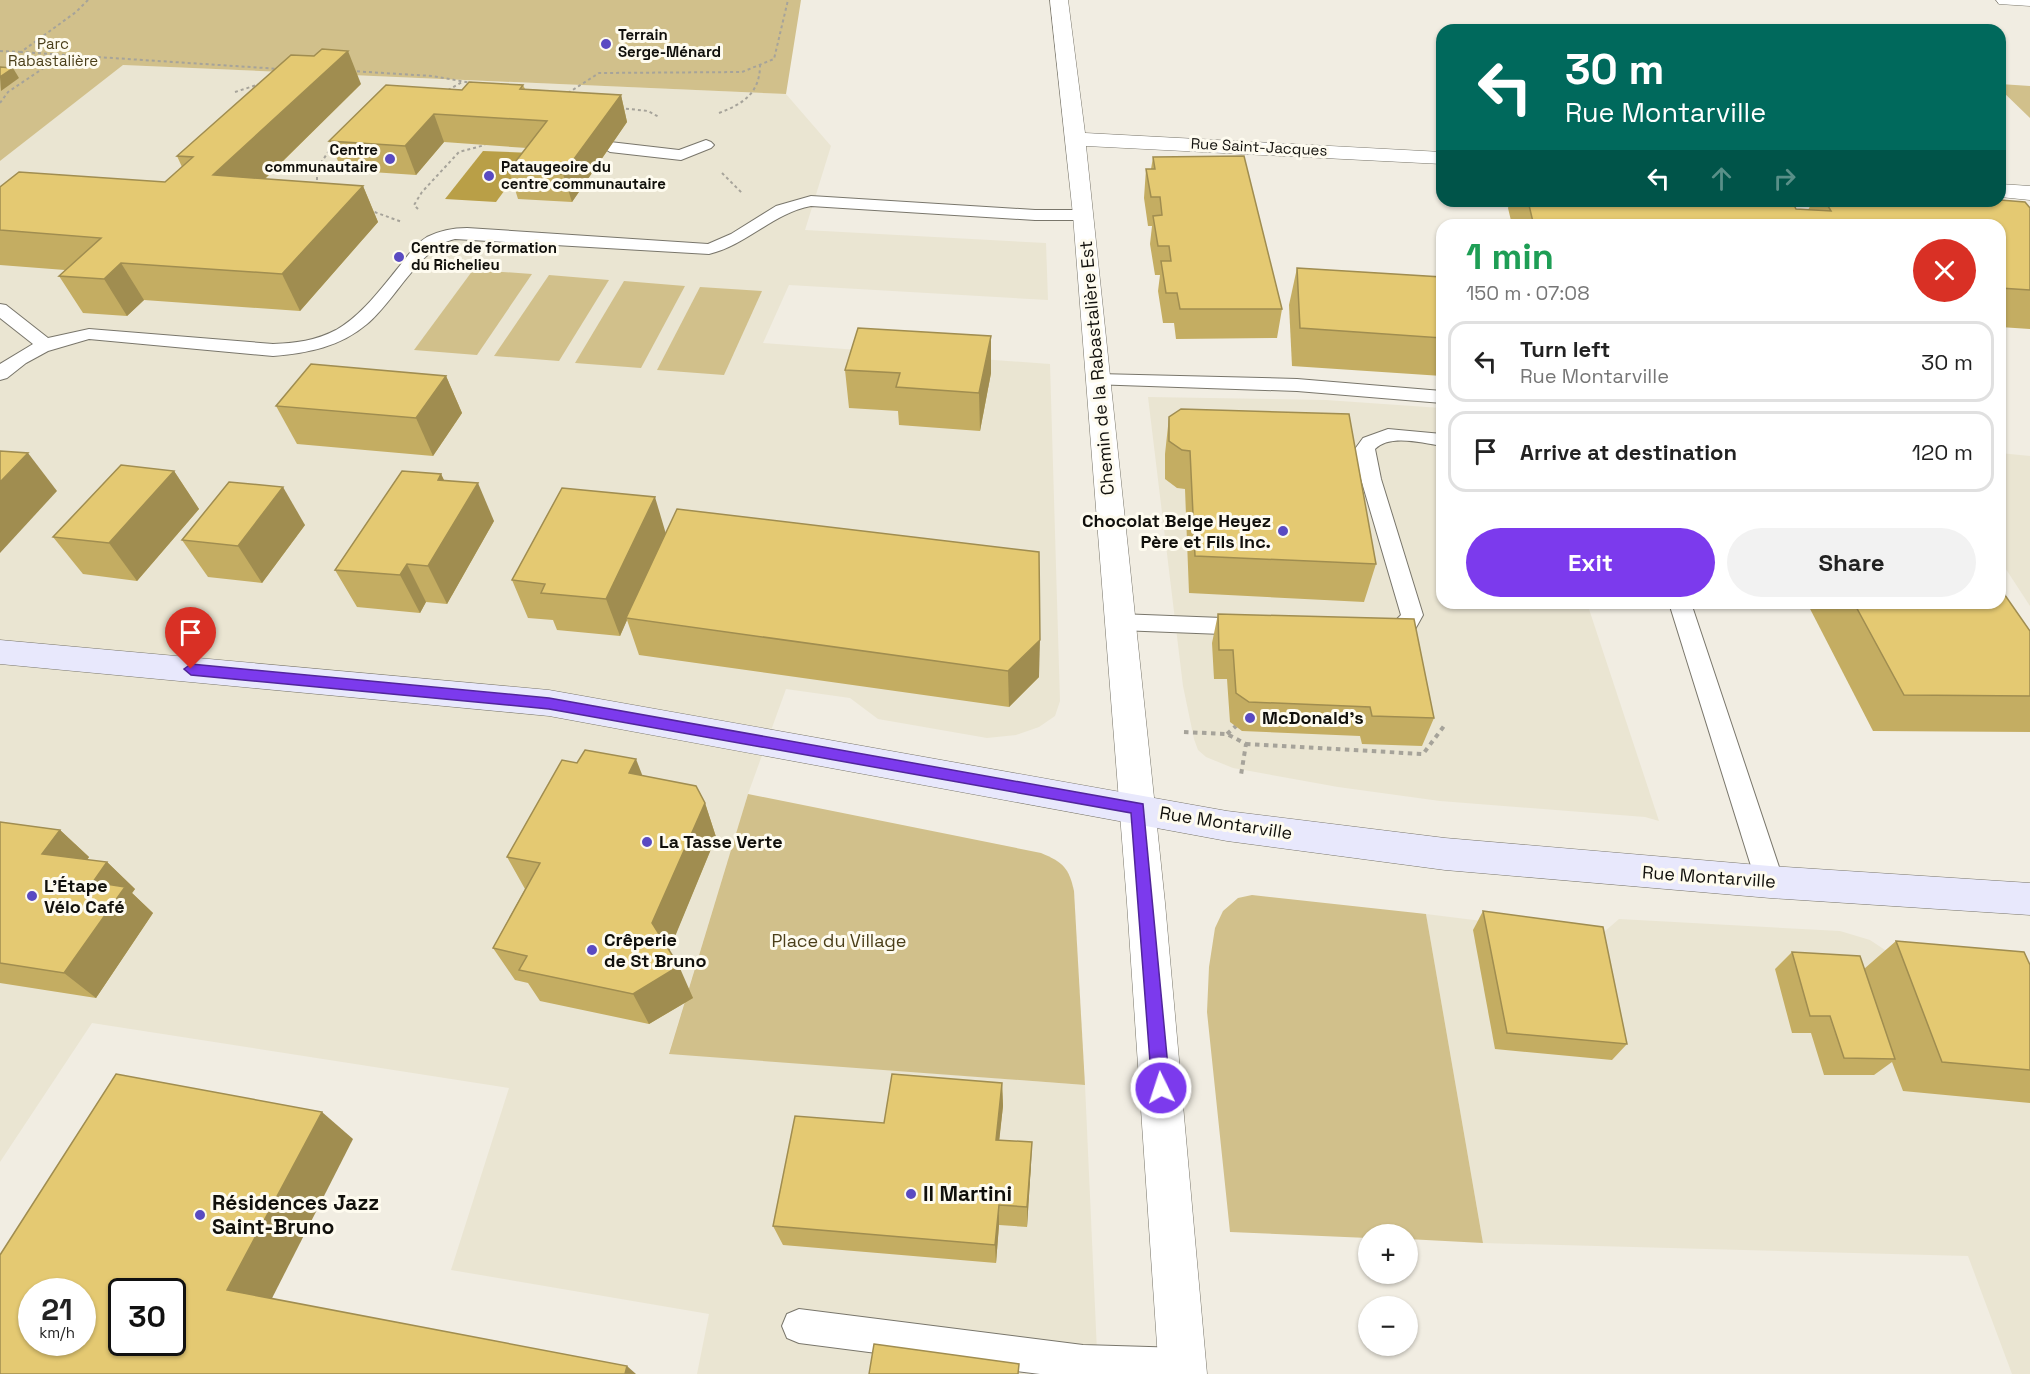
<!DOCTYPE html>
<meta charset="utf-8">
<style>
:root{--surface:#fff;--page:#f2f2f2;--text:#222;--muted:#767676;--line:#e0e0e0;--accent:#7c3aed}
body{margin:0;font-family:"Space Grotesk",sans-serif;background:var(--page);color:var(--text);height:100vh;display:flex;flex-direction:column;font-size:22px;white-space:nowrap}
*{box-sizing:border-box;margin:0}
p{font-size:20px;color:var(--muted)}
.icon{flex:none;width:33px;height:33px;fill:none;stroke:currentColor;stroke-width:2;stroke-linecap:round;stroke-linejoin:round}
.map{position:relative;flex:1;overflow:hidden}
.panel{position:absolute;left:1436px;top:219px;width:570px;height:390px;display:flex;flex-direction:column;background:var(--surface);border-radius:18px;box-shadow:0 2px 4px #0004}
.panel>*{flex:none}
.top-card{position:absolute;left:1436px;top:24px;width:570px;height:183px;border-radius:18px;box-shadow:0 2px 4px #0004;background:#00695c;color:#fff;overflow:hidden}
.fabs{position:absolute;left:1358px;top:1224px;display:grid;gap:12px}
.fabs a{display:grid;place-items:center;width:60px;height:60px;border-radius:50%;background:var(--surface);box-shadow:0 2px 4px #0004;font-size:30px}
.speed{position:absolute;left:18px;top:1278px;display:flex;gap:12px;font-size:30px;font-weight:700;text-align:center}
.speed>*{display:grid;place-content:center;width:78px;height:78px;border-radius:50%;background:var(--surface);box-shadow:0 2px 4px #0004;line-height:1}
.speed small{font-size:15px;font-weight:400}
.speed .limit{border:3px solid #111;border-radius:9px;background:#fff;color:#111}
.pin{position:absolute;display:grid;place-items:center;width:51px;height:51px;color:#fff;margin:-62px -26px;border-radius:50% 50% 50% 0;rotate:-45deg;box-shadow:0 0 6px #0007}
.pin .icon{rotate:45deg}
.me{position:absolute;width:66px;margin:-33px;rotate:356deg;stroke-linejoin:round;filter:drop-shadow(0 0 4px #0008)}
.turn{display:flex;align-items:center;gap:21px;height:126px;padding:0 30px;font-size:27px}
.turn .icon{width:78px;height:78px;stroke-width:2.5}
.turn b{display:block;font-size:42px;line-height:51px}
.lanes{display:flex;align-items:center;height:57px;padding:0 30px;background:#0003;justify-content:center;gap:30px;direction:ltr}
.lanes .off{opacity:.35}
.round{display:grid;place-items:center;flex:none;width:63px;height:63px;border-radius:32px;background:var(--page)}
.headline{display:flex;align-items:center;justify-content:space-between;height:102px;padding:0 30px}
h1{font-size:36px;font-weight:600;line-height:45px;color:#1e9e55}
.button{display:flex;gap:12px;margin-top:auto;padding:12px 30px}
.button a{flex:1;height:69px;border-radius:36px;background:var(--accent);color:#fff;font-size:24px;font-weight:600;line-height:69px;text-align:center}
.button a+a{background:var(--page);color:var(--text)}
ul{padding:0;list-style:none}
li{display:flex;align-items:center;gap:18px;height:81px;margin:0 12px 9px;padding:0 18px;border:3px solid var(--line);border-radius:18px}
li div{flex:1}
li b{display:block;font-size:22px}
li em{font-style:normal}
.map>svg:first-child{display:block}
.built{fill:#eae5d2}
.green{fill:#d1c08b}
.water{fill:#b99f47}
.lines{fill:none;stroke-linecap:round;stroke-linejoin:round}
.lane-casing{stroke:#79766b;stroke-width:2}
.street-casing{stroke:#79766b;stroke-width:1}
.secondary-casing{stroke:#79766b;stroke-width:1}
.path-far1{stroke:#a6a39a;stroke-width:2;stroke-dasharray:3 3;stroke-linecap:butt}
.path{stroke:#a6a39a;stroke-width:4;stroke-dasharray:4.5 4.5;stroke-linecap:butt}
.lane{fill:#fff;fill-rule:evenodd}
.street{fill:#fff;fill-rule:evenodd}
.secondary{fill:#e8e8fc;fill-rule:evenodd}
.wall{fill:#c4ad62}
.shaded-wall{fill:#a08d50}
.building{fill:#e4c972;stroke:#a08d50;stroke-width:1.5;fill-rule:evenodd}
.route{fill:#7c3aed;stroke:#51269a;stroke-width:1.5}
.poi-dot{fill:#5a4ac2;stroke:#fefbef;stroke-width:2}
.labels{text-anchor:middle;stroke-width:6;stroke-linejoin:round;paint-order:stroke}
.far-poi-label{font-size:15px;font-weight:bold;fill:#11100c;stroke:#fefbef;text-anchor:start}
.far-park-label{font-size:15px;fill:#4b3f1a;stroke:#fefbef}
.far-street-label{font-size:15px;fill:#11100c;stroke:#fefbef}
.street-label{font-size:18px;fill:#11100c;stroke:#fefbef}
.poi-label{font-size:18px;font-weight:bold;fill:#11100c;stroke:#fefbef;text-anchor:start}
.park-label{font-size:18px;fill:#4b3f1a;stroke:#fefbef}
.near-poi-label{font-size:21px;font-weight:bold;fill:#11100c;stroke:#fefbef;text-anchor:start}
</style>
<div class="map">
<svg width="2030" height="1374" viewBox="0 0 2030 1374">
<rect width="100%" height="100%" fill="#f1ede2"/>
<g class="built">
<path d="M122 65 786 94 831 146 805 230 1046 243 1048 300 789 285 763 343 1050 364 1060 701 1055 716 1039 727 1016 735 987 738 878 719 850 698 786 689 748 794 669 1053 1085 1085 1098 1374H697L709 1314 451 1270 509 1088 92 1023 0 1162V161Z"/>
<path d="M1148 397 1326 400 1441 408 1442 603H1587L1659 821 1645 817 1440 801 1338 787 1233 768 1206 757 1198 750 1194 739 1183 686Z"/>
<path d="M2000 453 2030 456V606L2000 560Z"/>
<path d="M1426 914 1498 923 1604 932 1619 919 1840 931 1870 940 1885 950 2030 961V1374H2012L1968 1256 1483 1243Z"/>
</g>
<g class="green">
<path d="M0 0H801L786 94 123 65 0 161Z"/>
<path d="M2000 84 2030 86V118L2000 89Z"/>
<path d="M473 270 532 274 477 355 414 350Z"/>
<path d="M549 275 609 280 559 361 494 356Z"/>
<path d="M624 281 685 286 641 368 575 363Z"/>
<path d="M700 287 762 291 724 375 657 370Z"/>
<path d="M748 794 1041 853C1063 862 1069 868 1074 891L1085 1085 669 1054Z"/>
<path d="M1252 895 1426 914 1483 1243 1407 1239V1234H1368V1238L1230 1232 1207 1012 1209 967 1215 928 1223 911 1238 898Z"/>
</g>
<path class="water" d="M483 151 532 153 496 202 445 199Z"/>
<g class="lines">
<g class="lane-casing">
<g id="lane">
<path d="M706 140 711 142 714 145 711 148 681 160 610 152 602 147 610 142 679 150Z"/>
<path d="M811 196 1035 210H1084L1092 215 1084 220H1035L811 206C773 213 747 245 709 254L455 239C422 245 394 302 367 324 340 347 308 353 273 356L89 339 48 351 26 363 7 378 0 380V364L33 344 0 318V304L6 305 48 338 89 329 273 344C296 343 315 341 336 330 361 316 380 290 398 268 407 257 415 244 427 237 439 231 453 228 467 228L708 244 731 234 776 206Z"/>
<path d="M1098 374 1297 379 1442 391V403L1297 391 1091 384 1088 380 1091 376Z"/>
<path d="M1388 429 1442 434V446C1422 443 1390 434 1375 449L1381 479 1423 615 1413 633 1389 641 1377 639 1373 633 1377 627 1393 623 1401 615 1361 479 1355 449 1363 438Z"/>
<path d="M1669 603H1691L1784 882 1780 890 1770 894 1760 890 1756 882Z"/>
<path d="M1119 614 1248 619 1256 621 1260 627 1256 633 1248 635 1119 630 1111 628 1108 622 1111 616Z"/>
<path d="M799 1309 1083 1345 1182 1348 1194 1353 1199 1365 1196 1374H1040L799 1343 787 1338 782 1326 787 1314Z"/>
</g>
</g>
<g class="street-casing">
<g id="street">
<path d="M1050 0H1068L1085 133 1442 152V164L1086 146 1165 903 1207 1374H1159L1127 903 1073 215Z"/>
<path d="M1996 0H2030V6L1999 4Z"/>
<path d="M2000 184 2030 186V200L2000 197Z"/>
</g>
</g>
<g class="secondary-casing">
<path id="secondary" d="M0 640 549 690 1227 811 1445 838 1770 866 2030 883V915L1770 898 1445 870 1227 841 549 716 0 664Z"/>
</g>
<g class="path-far1">
<path d="M88 0 76 12 21 52 280 69"/>
<path d="M0 51 21 52"/>
<path d="M9 63 19 61 29 54"/>
<path d="M351 71 432 76 472 83"/>
<path d="M448 90 462 82"/>
<path d="M235 92 263 83"/>
<path d="M568 93 599 73 742 72 774 59 788 0"/>
<path d="M0 103 8 92 60 57"/>
<path d="M620 108 648 111 659 117"/>
<path d="M719 113C743 104 760 93 760 65"/>
<path d="M722 173 742 193"/>
<path d="M317 186V169L334 143"/>
<path d="M418 209 414 205 422 192 459 152 485 145"/>
<path d="M369 210 402 222"/>
</g>
<g class="path">
<path d="M1184 732 1227 734 1246 744 1241 775"/>
<path d="M1227 734 1236 726"/>
<path d="M1246 744 1423 754 1444 726"/>
</g>
<use href="#lane" class="lane"/>
<use href="#street" class="street"/>
<use href="#secondary" class="secondary"/>
</g>
<g class="wall">
<path d="M361 84 265 179 363 186 378 222 300 311 144 300 127 316 83 313 59 276 65 270 0 265V187L165 182 182 167 177 156Z"/>
<path d="M523 85 525 89 621 95 627 122 572 202 518 199 509 170 527 148 444 142 416 175 342 170 329 141 462 90Z"/>
<path d="M1153 157 1282 309 1277 338 1176 339 1174 323H1163L1158 291 1160 275H1155L1150 244 1152 226H1148L1144 198 1146 169H1151Z"/>
<path d="M1510 201H1792L1796 209 1808 210 1813 201H2000L2030 208V329L2000 327V225H1512L1508 208Z"/>
<path d="M1297 268 1442 277V376L1292 366 1289 305Z"/>
<path d="M845 370 991 373 980 431 899 425 898 411 849 408Z"/>
<path d="M446 376 462 413 433 456 297 444 276 406Z"/>
<path d="M1169 417 1376 564 1364 602 1189 593 1185 489 1177 488 1165 479V454Z"/>
<path d="M174 471 199 509 137 581 83 574 53 537Z"/>
<path d="M441 474 444 480 494 521 447 604 426 602 420 613 357 607 335 570Z"/>
<path d="M305 525 262 583 208 577 182 540Z"/>
<path d="M666 533 1039 677 1009 707 639 655 627 620 620 636 557 630 553 620 528 618 512 580Z"/>
<path d="M1807 603H2000L2030 631V732L1873 731Z"/>
<path d="M1218 614 1434 718 1422 746 1362 744 1360 736 1242 731 1230 722 1227 679H1214L1212 643Z"/>
<path d="M643 776 705 803 716 837 669 950 693 998 649 1024 540 1001 528 983 515 980 493 948 525 889 507 857Z"/>
<path d="M0 822 60 830 89 857 87 860 107 862 135 889 132 893 153 913 96 998 0 983Z"/>
<path d="M1483 911 1627 1044 1612 1060 1495 1049 1473 930Z"/>
<path d="M1896 941 2030 965V1103L1903 1091 1892 1062 1874 1075H1824L1811 1033H1792L1775 969 1792 952 1864 969Z"/>
<path d="M1002 1083 1003 1106 999 1140 1031 1164 1027 1227 999 1225 996 1263 783 1245 773 1226 884 1123Z"/>
</g>
<g class="shaded-wall">
<path d="M348 51 361 84 232 211 213 175Z"/>
<path d="M13 68 19 78 1 91 0 77Z"/>
<path d="M621 95 627 122 572 202 563 174Z"/>
<path d="M434 114 444 142 416 175 405 146Z"/>
<path d="M363 186 378 222 300 311 282 274Z"/>
<path d="M121 263 144 300 127 316 104 279Z"/>
<path d="M991 336V373L980 431 979 393Z"/>
<path d="M446 376 462 413 433 456 416 418Z"/>
<path d="M28 453 57 491 0 553V482Z"/>
<path d="M174 471 199 509 137 581 109 543Z"/>
<path d="M441 474 459 512 438 480Z"/>
<path d="M478 483 494 521 447 604 428 566Z"/>
<path d="M283 487 305 525 262 583 238 546Z"/>
<path d="M655 497 666 534 626 618 627 620 620 636 606 599Z"/>
<path d="M407 564 426 602 420 613 400 575Z"/>
<path d="M1040 640 1039 677 1009 707 1008 671Z"/>
<path d="M636 759 650 795 629 773Z"/>
<path d="M705 803 716 837 667 956 652 923Z"/>
<path d="M60 830 89 857 72 881 42 854Z"/>
<path d="M107 862 135 889 132 893 153 913 96 998 64 973 93 882Z"/>
<path d="M679 966 693 998 649 1024 633 994Z"/>
<path d="M1002 1083 1003 1106 997 1161 996 1140Z"/>
<path d="M322 1112 353 1139 265 1312 227 1290Z"/>
<path d="M1032 1142 1031 1164 1027 1227V1207Z"/>
<path d="M999 1205V1225L996 1263 995 1245Z"/>
<path d="M627 1366 636 1374H625Z"/>
</g>
<g class="building">
<path d="M322 49 348 51 213 175 363 186 282 274 121 263 104 279 59 276 101 238 0 230V187L19 172 165 182 193 157 177 156 291 55 314 56Z"/>
<path d="M0 67 13 68 0 77Z"/>
<path d="M469 82 523 85 520 89 621 95 563 174 509 170 547 121 434 114 405 146 329 141 386 85 462 90Z"/>
<path d="M1244 156 1282 309H1180L1177 293H1166L1161 261H1171L1169 246H1158L1153 216 1162 215 1160 197H1151L1146 169H1155L1153 157Z"/>
<path d="M2000 200 2025 202 2030 208V290L2000 288V225H1587L1533 222 1528 201H1792L1796 209 1831 211 1825 201Z"/>
<path d="M1297 268 1442 277V338L1300 328Z"/>
<path d="M858 328 991 336 979 393 896 387 900 373 845 370Z"/>
<path d="M311 364 446 376 416 418 276 406Z"/>
<path d="M1181 409 1349 414 1376 564 1195 556 1190 451 1182 450 1169 441V417Z"/>
<path d="M0 451 28 453 0 482Z"/>
<path d="M121 465 174 471 109 543 53 537Z"/>
<path d="M402 471 441 474 438 480 478 483 428 566 407 564 400 575 335 570Z"/>
<path d="M229 482 283 487 238 546 182 540Z"/>
<path d="M562 488 655 497 606 599 541 593 545 584 512 580Z"/>
<path d="M677 509 1039 552 1040 640 1008 671 626 618Z"/>
<path d="M2000 588 2030 631V696L1904 695 1854 603H2000Z"/>
<path d="M1218 614 1414 619 1434 718 1372 716 1370 707 1249 702 1236 693 1233 650H1219Z"/>
<path d="M585 750 636 759 629 773 696 786 705 803 652 923 679 966 633 994 519 970 527 956 493 948 540 863 507 857 562 760 577 763Z"/>
<path d="M0 822 60 830 42 854 107 862 93 882 125 887 64 973 0 963Z"/>
<path d="M1483 911 1603 927 1627 1044 1507 1033Z"/>
<path d="M1896 941 2024 952 2030 965V1070L1942 1062Z"/>
<path d="M1792 952 1860 956 1895 1059 1844 1058 1830 1016H1810Z"/>
<path d="M116 1074 322 1112 227 1290 627 1366 625 1374H0V1255ZM32 1292H82V1342H32ZM122 1292H172V1342H122Z"/>
<path d="M892 1074 1002 1083 996 1140 1032 1142 1027 1207 999 1205 995 1245 773 1226 795 1116 884 1123Z"/>
<path d="M874 1344 1019 1364 1018 1374H869Z"/>
</g>
<path class="route" d="M191 664 549 698 1143 804 1170 1088 1167 1094 1161 1096 1155 1094 1152 1088 1131 813 549 709 191 675 184 669Z"/>
<g class="poi-dot">
<circle cx="606" cy="44" r="6"/>
<circle cx="390" cy="159" r="6"/>
<circle cx="489" cy="176" r="6"/>
<circle cx="399" cy="257" r="6"/>
<circle cx="1283" cy="531" r="6"/>
<circle cx="1250" cy="718" r="6"/>
<circle cx="647" cy="842" r="6"/>
<circle cx="32" cy="896" r="6"/>
<circle cx="592" cy="950" r="6"/>
<circle cx="911" cy="1194" r="6"/>
<circle cx="200" cy="1215" r="6"/>
</g>
<g class="labels">
<g class="far-poi-label">
<text x="618" y="40">Terrain<tspan x="618" dy="17">Serge-Ménard</tspan></text>
<text x="378" y="155" text-anchor="end">Centre<tspan x="378" dy="17">communautaire</tspan></text>
<text x="501" y="172">Pataugeoire du<tspan x="501" dy="17">centre communautaire</tspan></text>
<text x="411" y="253">Centre de formation<tspan x="411" dy="17">du Richelieu</tspan></text>
</g>
<g class="far-park-label">
<text x="53" y="49">Parc<tspan x="53" dy="17">Rabastalière</tspan></text>
</g>
<g class="far-street-label">
<text transform="translate(1259 147) rotate(3)" y="5">Rue Saint-Jacques</text>
</g>
<g class="street-label">
<text transform="translate(1097 368) rotate(-95)" y="6">Chemin de la Rabastalière Est</text>
<text transform="translate(1226 823) rotate(9)" y="6">Rue Montarville</text>
<text transform="translate(1709 877) rotate(4)" y="6">Rue Montarville</text>
</g>
<g class="poi-label">
<text x="1271" y="527" text-anchor="end">Chocolat Belge Heyez<tspan x="1271" dy="21">Père et Fils Inc.</tspan></text>
<text x="1262" y="724">McDonald's</text>
<text x="659" y="848">La Tasse Verte</text>
<text x="44" y="892">L'Étape<tspan x="44" dy="21">Vélo Café</tspan></text>
<text x="604" y="946">Crêperie<tspan x="604" dy="21">de St Bruno</tspan></text>
</g>
<g class="park-label">
<text x="839" y="947">Place du Village</text>
</g>
<g class="near-poi-label">
<text x="923" y="1201">Il Martini</text>
<text x="212" y="1210">Résidences Jazz<tspan x="212" dy="24">Saint-Bruno</tspan></text>
</g>
</g>
</svg>
<div class="fabs">
<a>+</a>
<a>−</a>
</div>
<div class="speed"><div>21<small>km/h</small></div><div class="limit">30</div></div>
<div class="pin" style="left:191px;top:669px;background:#d93025"><svg class="icon" aria-label="arrive" viewBox="0 0 24 24"><path d="M6 21V4h12l-3 4 3 4H6"/></svg></div>
<svg class="me" style="left:1161px;top:1088px" viewBox="-20 -20 40 40"><circle r="17" fill="#7c3aed" stroke="#fff" stroke-width="3"/><path d="M0-11L8 9 0 5-8 9z" fill="#fff"/></svg>
<div class="top-card">
<div class="turn"><svg class="icon" aria-label="left" viewBox="0 0 24 24"><path d="M17 20v-9H6M10 6l-5 5 5 5"/></svg><div><b>30 m</b>Rue Montarville</div></div>
<div class="lanes"><svg class="icon" aria-label="left" viewBox="0 0 24 24"><path d="M17 20v-9H6M10 6l-5 5 5 5"/></svg><svg class="icon off" aria-label="ahead" viewBox="0 0 24 24"><path d="M12 20V5M6 11l6-6 6 6"/></svg><svg class="icon off" aria-label="right" viewBox="0 0 24 24"><path d="M7 20v-9h11M14 6l5 5-5 5"/></svg></div>
</div>
<section class="panel">
<div class="headline"><div><h1>1 min</h1><p>150 m · 07:08</p></div><a class="round" style="background:#d93025;color:#fff"><svg class="icon" aria-label="close" viewBox="0 0 24 24"><path d="M6 6l12 12M18 6L6 18"/></svg></a></div>
<ul>
<li><svg class="icon" aria-label="left" viewBox="0 0 24 24"><path d="M17 20v-9H6M10 6l-5 5 5 5"/></svg><div><b>Turn left</b><p>Rue Montarville</p></div><em>30 m</em></li>
<li><svg class="icon" aria-label="arrive" viewBox="0 0 24 24"><path d="M6 21V4h12l-3 4 3 4H6"/></svg><div><b>Arrive at destination</b></div><em>120 m</em></li>
</ul>
<div class="button"><a>Exit</a><a>Share</a></div>
</section>
</div>
